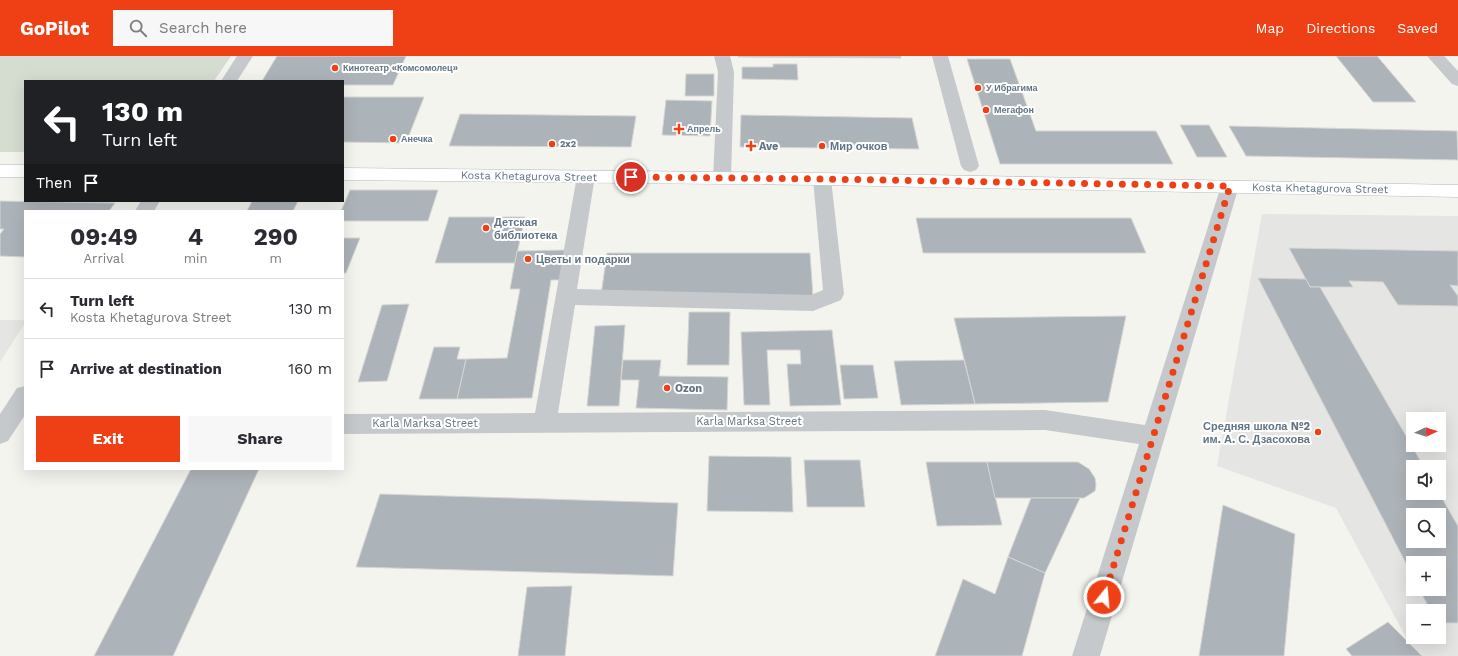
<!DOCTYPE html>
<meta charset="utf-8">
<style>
:root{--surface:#fff;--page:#f7f7f7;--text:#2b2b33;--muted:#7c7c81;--line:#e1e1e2;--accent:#ef4015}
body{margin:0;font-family:"Work Sans",sans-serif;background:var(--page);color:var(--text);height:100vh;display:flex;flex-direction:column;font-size:15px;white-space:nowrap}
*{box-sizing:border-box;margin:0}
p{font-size:13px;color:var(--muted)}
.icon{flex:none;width:22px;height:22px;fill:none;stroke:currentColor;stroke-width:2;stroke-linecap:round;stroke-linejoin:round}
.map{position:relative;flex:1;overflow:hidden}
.sheet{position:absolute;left:24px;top:154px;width:320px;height:260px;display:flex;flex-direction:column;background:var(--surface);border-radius:0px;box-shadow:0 4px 16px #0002}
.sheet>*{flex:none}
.hud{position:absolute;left:24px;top:24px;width:320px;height:122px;border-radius:0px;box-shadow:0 4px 16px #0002;background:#202124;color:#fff;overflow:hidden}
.needle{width:26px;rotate:86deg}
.controls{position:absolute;left:1406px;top:356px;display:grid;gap:8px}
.controls a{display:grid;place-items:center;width:40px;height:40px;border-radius:0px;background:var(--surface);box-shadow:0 4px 16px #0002;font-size:20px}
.pin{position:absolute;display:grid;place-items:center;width:34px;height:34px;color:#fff;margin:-17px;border:2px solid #fff;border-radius:50%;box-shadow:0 1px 4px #0007}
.me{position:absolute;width:44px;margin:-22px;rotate:17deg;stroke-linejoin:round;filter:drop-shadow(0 0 3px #0008)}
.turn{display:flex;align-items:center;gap:14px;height:84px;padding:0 12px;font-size:18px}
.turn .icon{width:52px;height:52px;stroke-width:2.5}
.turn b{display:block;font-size:28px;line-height:34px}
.then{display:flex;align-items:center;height:38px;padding:0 12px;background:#0003;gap:8px;font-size:15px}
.eta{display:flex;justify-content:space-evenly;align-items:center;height:68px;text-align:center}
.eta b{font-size:24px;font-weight:700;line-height:28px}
.cta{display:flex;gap:8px;margin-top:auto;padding:8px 12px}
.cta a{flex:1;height:46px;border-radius:0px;background:var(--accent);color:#fff;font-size:16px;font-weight:700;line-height:46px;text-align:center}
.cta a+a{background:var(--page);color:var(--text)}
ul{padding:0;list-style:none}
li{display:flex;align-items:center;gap:12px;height:60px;padding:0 12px;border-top:1px solid var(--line)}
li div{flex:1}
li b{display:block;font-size:15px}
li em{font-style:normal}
header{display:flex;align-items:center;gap:24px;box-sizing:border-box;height:56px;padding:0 20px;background:var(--accent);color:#fff}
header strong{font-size:19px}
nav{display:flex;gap:22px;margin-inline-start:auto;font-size:14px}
.search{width:280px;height:36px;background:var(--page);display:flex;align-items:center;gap:10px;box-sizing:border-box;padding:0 14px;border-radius:0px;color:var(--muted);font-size:15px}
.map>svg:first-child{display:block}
.built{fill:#e5e6e3;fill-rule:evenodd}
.green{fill:#d5dcd0}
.building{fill:#adb4b9;stroke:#d5d5d3;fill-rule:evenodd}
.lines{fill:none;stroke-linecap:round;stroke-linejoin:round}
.major-casing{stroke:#b6babe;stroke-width:1}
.minor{fill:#c6c9cc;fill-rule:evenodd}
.major{fill:#fff;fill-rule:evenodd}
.route{stroke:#ef4015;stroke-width:7;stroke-dasharray:0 12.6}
.poi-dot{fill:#ef4015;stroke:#fff;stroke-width:1.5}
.labels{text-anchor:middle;stroke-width:4;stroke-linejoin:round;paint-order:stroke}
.far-poi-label{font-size:9px;font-weight:bold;fill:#617583;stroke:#fff;text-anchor:start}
.poi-label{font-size:11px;font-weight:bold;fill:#617583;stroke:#fff;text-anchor:start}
.street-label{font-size:11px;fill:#617583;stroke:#fff}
</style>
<header>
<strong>GoPilot</strong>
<div class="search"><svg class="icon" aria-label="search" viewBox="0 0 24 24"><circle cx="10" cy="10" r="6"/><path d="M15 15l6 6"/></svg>Search here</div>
<nav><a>Map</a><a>Directions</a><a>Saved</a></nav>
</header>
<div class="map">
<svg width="1458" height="600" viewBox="0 0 1458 600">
<rect width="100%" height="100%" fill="#f4f4ef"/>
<g class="built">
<path d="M1262 158 1458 160V600H1416L1336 452 1217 410ZM1413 363H1439V389H1413ZM1413 411H1439V437H1413ZM1413 459H1439V485H1413ZM1413 507H1439V533H1413ZM1413 555H1439V581H1413Z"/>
<path d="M0 264H25V267L0 306Z"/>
</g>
<path class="green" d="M0 0H231L214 25H25V96H0Z"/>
<g class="building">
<path d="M277 0H406L393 29H343V25H262Z"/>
<path d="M738 0H901V2L738 1Z"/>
<path d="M1336 0H1377L1416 46H1373Z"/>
<path d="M967 3H1010L1036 75H1156L1173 108H1000Z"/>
<path d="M773 8H797L798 24 742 23V11H773Z"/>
<path d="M686 18H714V40H685Z"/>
<path d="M343 41H424L406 87 343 86Z"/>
<path d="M666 44 712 45 710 80 662 79Z"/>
<path d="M460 58 636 60 631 91 449 90Z"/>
<path d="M741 59 912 62 919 93 740 91Z"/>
<path d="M1180 69H1209L1227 101H1197Z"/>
<path d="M1229 70 1457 75 1458 104 1246 100Z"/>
<path d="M350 134H438L428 165H343V155H341Z"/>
<path d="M0 145 115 147 109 155H25V201L0 200V178L4 173H0Z"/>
<path d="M252 145H298L293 155H247Z"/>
<path d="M449 161H525L515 207H435Z"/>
<path d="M916 162H1131L1146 197H923Z"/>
<path d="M343 182H360L346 217H343Z"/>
<path d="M1289 192 1458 195V230L1450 229 1458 240V250L1398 249 1383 226 1349 225 1353 231H1310Z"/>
<path d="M565 194 561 224H551L532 342 457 343 466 303 507 302 520 233H510L517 195Z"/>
<path d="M607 197H810L813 240 601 239Z"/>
<path d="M1258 222 1306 223 1310 231H1320L1424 411H1413V437H1439L1458 470V567H1439V555H1431L1419 533H1439V507H1413V521ZM1413 459H1439V485H1413Z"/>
<path d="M409 248 387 325 358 326 382 249Z"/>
<path d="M689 256H730L729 309H687Z"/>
<path d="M1126 260 1108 346 975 348 954 262Z"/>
<path d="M625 269 619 350H587L595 270Z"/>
<path d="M832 274 841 349 790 350 787 308H801L800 294H767L770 349H744L741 276Z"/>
<path d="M434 291H460L457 303H466L457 343H419Z"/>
<path d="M623 304H661L659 320 728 321 727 354 636 352 639 324H621Z"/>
<path d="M964 304 975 348 901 349 894 305Z"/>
<path d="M840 309H873L878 342 844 343Z"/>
<path d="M709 400 791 401 793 456 707 455Z"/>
<path d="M804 404H860L865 451H807Z"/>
<path d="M926 406H987L1002 469 937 470Z"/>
<path d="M987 406H1078L1089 413 1095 422 1096 429 1095 435 1084 442H995Z"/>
<path d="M191 413H259L173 600H94Z"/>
<path d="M380 438 678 447 673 520 356 511Z"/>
<path d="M1031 442H1080L1045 517 1008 501Z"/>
<path d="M1223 449 1295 478 1284 600H1199Z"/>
<path d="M1008 501 1045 517 1022 600H935L963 523 995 538Z"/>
<path d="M572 530 565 600H518L527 531Z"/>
<path d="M1388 566 1422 600H1352L1346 593Z"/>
</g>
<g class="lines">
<g class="major-casing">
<g id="major">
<rect x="0" y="109" width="25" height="12"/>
<path d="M343 112 822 117 1458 129V141L822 129 343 124Z"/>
</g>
</g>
<g class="minor">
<path d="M237 0H253L237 25H221Z"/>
<path d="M714 0H730L734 16 731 122 728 126 722 128 716 126 713 122 718 16Z"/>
<path d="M932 0H948L979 110 976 114 970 116 964 114 961 110Z"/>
<path d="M1427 0H1444L1458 15V30L1452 28Z"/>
<path d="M586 114 592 116 595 120 577 233 811 239 823 234 813 123 816 119 822 117 828 119 831 123 844 238 841 244 813 255 575 249 558 357 1045 354 1145 369 1221 130 1223 126 1230 124 1237 126 1239 130 1100 600H1072L1139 388 1045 374 343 378V358L535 357 577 120 580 116Z"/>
<path d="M141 145H160L154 155H135Z"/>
<path d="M25 330V359L8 385 0 388V358L17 332Z"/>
</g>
<use href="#major" class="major"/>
</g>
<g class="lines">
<path class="route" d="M631 121 822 123 1230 130 1104 541"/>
</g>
<g class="poi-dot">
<circle cx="335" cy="12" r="4"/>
<circle cx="978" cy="32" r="4"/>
<circle cx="986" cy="54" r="4"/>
<path d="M677 67h4v4h4v4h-4v4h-4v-4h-4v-4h4z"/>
<circle cx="393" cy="83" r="4"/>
<circle cx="552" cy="88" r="4"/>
<path d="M749 84h4v4h4v4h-4v4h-4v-4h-4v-4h4z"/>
<circle cx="822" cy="90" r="4"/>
<circle cx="486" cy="172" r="4"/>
<circle cx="528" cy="203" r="4"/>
<circle cx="667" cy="332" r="4"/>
<circle cx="1318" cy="376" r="4"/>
</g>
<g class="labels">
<g class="far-poi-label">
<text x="343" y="15">Кинотеатр «Комсомолец»</text>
<text x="986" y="35">У Ибрагима</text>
<text x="994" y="57">Мегафон</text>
<text x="687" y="76">Апрель</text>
<text x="401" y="86">Анечка</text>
<text x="560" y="91">2x2</text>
</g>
<g class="poi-label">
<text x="759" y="94">Ave</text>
<text x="830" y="94">Мир очков</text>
<text x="494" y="170">Детская<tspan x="494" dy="13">библиотека</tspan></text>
<text x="536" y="207">Цветы и подарки</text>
<text x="675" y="336">Ozon</text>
<text x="1310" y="374" text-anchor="end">Средняя школа №2<tspan x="1310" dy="13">им. А. С. Дзасохова</tspan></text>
</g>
<g class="street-label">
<text transform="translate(529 120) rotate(1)" y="4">Kosta Khetagurova Street</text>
<text transform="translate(1320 132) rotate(1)" y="4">Kosta Khetagurova Street</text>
<text x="749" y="369">Karla Marksa Street</text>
<text x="425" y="371">Karla Marksa Street</text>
</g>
</g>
</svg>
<div class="controls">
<a><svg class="needle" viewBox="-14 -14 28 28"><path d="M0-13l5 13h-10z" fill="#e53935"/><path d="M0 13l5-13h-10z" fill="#7c7c81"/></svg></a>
<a><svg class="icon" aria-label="sound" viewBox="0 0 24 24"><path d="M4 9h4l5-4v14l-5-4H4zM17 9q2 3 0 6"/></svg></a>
<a><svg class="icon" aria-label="search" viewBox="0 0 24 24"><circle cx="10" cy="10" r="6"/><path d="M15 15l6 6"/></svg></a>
<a>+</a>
<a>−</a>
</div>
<div class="pin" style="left:631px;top:121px;background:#d93025"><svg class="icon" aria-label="arrive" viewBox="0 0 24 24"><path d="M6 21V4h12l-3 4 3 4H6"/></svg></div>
<svg class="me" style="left:1104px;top:541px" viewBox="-20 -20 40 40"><circle r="17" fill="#ef4015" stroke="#fff" stroke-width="3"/><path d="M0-11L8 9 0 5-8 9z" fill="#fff"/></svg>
<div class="hud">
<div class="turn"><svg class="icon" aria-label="left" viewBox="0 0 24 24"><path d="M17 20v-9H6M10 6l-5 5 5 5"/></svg><div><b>130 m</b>Turn left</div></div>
<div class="then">Then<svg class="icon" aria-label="arrive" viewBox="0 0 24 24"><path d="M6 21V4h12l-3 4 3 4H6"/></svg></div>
</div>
<section class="sheet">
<div class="eta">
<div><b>09:49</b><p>Arrival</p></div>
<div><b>4</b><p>min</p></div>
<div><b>290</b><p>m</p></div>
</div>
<ul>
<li><svg class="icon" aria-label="left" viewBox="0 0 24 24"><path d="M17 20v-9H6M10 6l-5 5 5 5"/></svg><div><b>Turn left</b><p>Kosta Khetagurova Street</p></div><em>130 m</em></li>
<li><svg class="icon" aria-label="arrive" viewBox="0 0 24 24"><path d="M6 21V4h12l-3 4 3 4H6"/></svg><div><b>Arrive at destination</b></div><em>160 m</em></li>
</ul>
<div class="cta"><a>Exit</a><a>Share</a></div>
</section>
</div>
